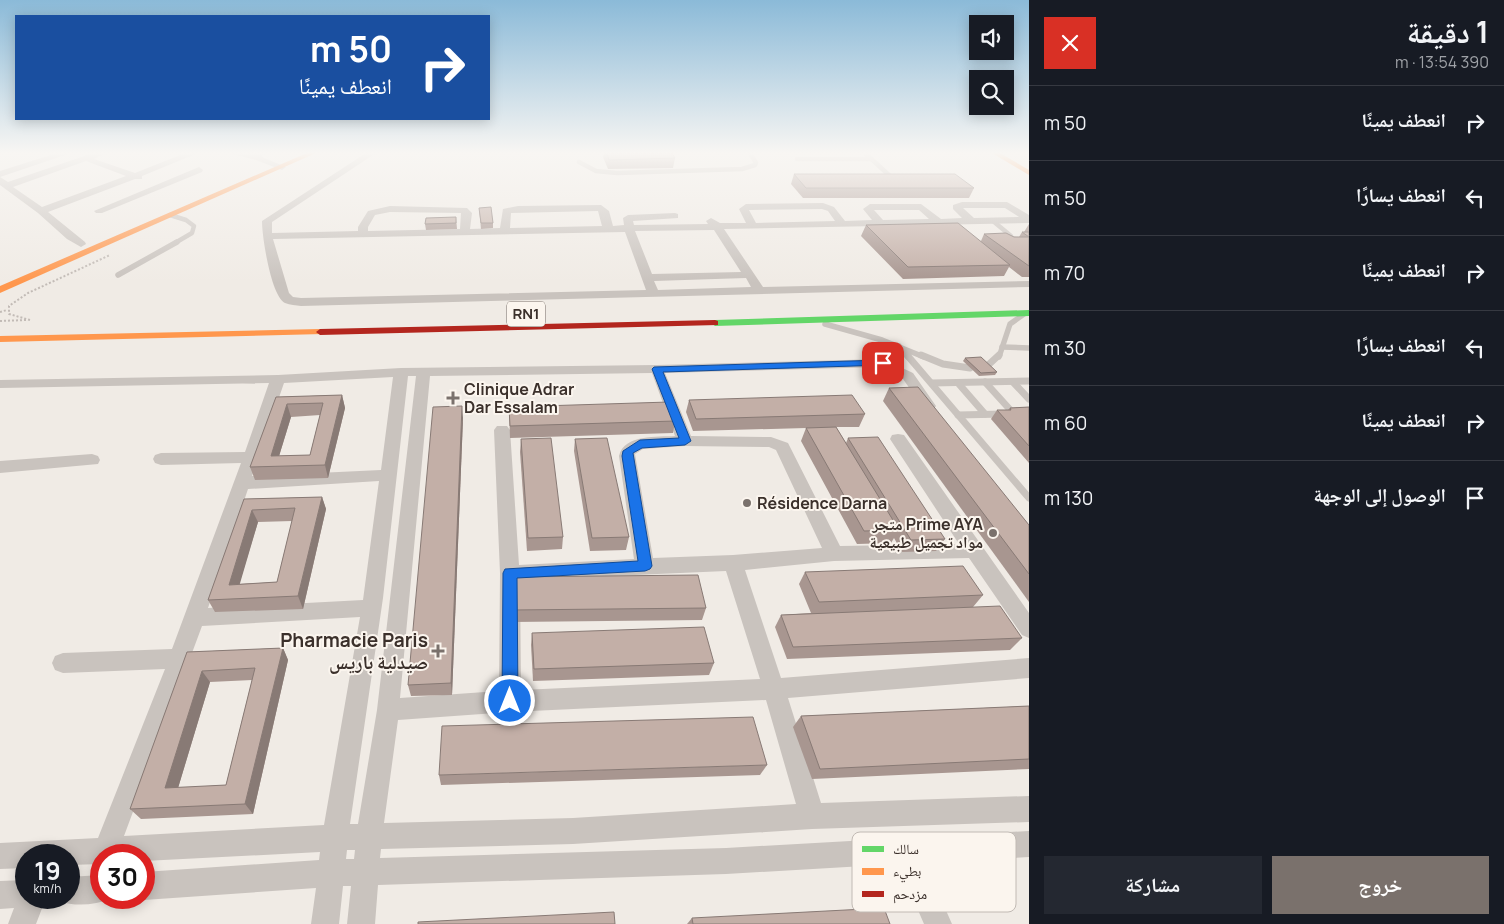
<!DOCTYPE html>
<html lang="ar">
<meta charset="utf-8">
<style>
:root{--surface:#171b24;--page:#242831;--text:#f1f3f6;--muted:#9ea1a6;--line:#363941;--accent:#7a716c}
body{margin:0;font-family:Manrope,"Noto Naskh Arabic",sans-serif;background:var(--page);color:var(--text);direction:rtl;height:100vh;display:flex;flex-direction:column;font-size:19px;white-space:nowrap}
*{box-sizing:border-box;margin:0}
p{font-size:16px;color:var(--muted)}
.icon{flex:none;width:28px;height:28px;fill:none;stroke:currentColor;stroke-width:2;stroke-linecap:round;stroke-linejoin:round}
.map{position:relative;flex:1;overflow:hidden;direction:ltr}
.panel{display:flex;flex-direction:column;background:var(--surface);width:475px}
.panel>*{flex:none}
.banner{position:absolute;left:15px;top:15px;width:475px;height:105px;border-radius:0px;box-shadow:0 2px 12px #0003;direction:rtl;background:#1a4fa0;color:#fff;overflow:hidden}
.buttons{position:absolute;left:969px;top:15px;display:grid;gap:10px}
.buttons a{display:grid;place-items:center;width:45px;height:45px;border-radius:0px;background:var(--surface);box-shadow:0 2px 12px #0003;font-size:25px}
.speed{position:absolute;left:15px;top:844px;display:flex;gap:10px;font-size:25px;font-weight:700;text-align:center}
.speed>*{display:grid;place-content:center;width:65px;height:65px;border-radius:50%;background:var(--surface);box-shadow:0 2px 12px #0003;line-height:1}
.speed small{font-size:12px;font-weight:400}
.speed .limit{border:8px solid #d22;background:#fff;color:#111}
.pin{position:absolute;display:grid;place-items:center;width:42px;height:42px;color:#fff;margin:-21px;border-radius:10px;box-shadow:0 2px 8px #0006}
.me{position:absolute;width:55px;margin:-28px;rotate:0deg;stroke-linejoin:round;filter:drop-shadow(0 0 4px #0008)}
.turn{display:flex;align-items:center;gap:18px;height:105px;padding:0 15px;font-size:22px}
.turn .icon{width:65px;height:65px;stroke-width:2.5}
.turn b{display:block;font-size:35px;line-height:42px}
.round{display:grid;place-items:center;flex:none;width:52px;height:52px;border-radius:0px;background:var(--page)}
.summary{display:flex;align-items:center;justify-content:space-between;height:85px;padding:0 15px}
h1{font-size:30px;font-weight:700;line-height:38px}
.button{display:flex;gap:10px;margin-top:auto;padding:10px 15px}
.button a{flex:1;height:58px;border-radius:0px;background:var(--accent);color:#fff;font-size:20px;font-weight:700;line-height:58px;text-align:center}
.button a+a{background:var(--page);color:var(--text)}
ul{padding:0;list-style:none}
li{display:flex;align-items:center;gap:15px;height:75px;padding:0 15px;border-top:1px solid var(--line)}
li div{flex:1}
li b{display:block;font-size:19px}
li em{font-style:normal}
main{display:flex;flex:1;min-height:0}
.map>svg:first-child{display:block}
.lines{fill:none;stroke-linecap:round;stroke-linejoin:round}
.path{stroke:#c2bbb6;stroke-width:2;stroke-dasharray:2 2;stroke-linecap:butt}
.lane-far2{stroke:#c9c3be;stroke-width:4.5}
.lane-far1{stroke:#c9c3be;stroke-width:5.5}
.lane{stroke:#c9c3be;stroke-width:7}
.street{fill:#c9c3be;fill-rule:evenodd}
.fast{fill:#63d668;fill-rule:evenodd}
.slow{fill:#ff974d;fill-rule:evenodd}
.jam{fill:#b3261e;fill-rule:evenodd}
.wall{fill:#a89690;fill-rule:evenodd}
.shaded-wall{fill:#887a75}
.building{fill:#c3afa7;stroke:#887a75;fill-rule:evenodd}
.route{fill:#1a73e8;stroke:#114b97}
.poi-dot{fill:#7a716c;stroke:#fbf5ee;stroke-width:2}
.labels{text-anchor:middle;stroke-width:4;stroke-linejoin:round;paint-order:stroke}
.shield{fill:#fbf5ee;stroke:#756b66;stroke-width:1}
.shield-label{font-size:15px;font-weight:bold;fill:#3b302b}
.poi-label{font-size:16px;font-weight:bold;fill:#3b302b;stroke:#fbf5ee;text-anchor:start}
.near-poi-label{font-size:19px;font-weight:bold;fill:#3b302b;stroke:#fbf5ee;text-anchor:end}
.key{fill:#fbf5ee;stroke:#c1bab4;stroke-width:1}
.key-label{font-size:14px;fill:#3b302b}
</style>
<main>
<section class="panel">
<div class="summary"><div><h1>1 دقيقة</h1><p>390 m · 13:54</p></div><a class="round" style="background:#d93025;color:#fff"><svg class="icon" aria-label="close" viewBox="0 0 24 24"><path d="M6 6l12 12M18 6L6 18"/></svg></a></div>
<ul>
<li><svg class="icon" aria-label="right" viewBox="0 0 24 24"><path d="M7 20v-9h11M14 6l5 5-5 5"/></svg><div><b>انعطف يمينًا</b></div><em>50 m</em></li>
<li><svg class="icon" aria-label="left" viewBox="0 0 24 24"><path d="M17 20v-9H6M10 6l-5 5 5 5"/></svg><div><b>انعطف يسارًا</b></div><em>50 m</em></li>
<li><svg class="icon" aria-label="right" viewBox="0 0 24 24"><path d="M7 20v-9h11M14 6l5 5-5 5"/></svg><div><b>انعطف يمينًا</b></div><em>70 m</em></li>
<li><svg class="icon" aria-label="left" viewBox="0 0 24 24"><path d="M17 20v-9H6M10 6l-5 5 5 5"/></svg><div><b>انعطف يسارًا</b></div><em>30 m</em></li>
<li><svg class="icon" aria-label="right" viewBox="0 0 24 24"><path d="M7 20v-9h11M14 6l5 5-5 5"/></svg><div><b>انعطف يمينًا</b></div><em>60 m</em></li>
<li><svg class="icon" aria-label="arrive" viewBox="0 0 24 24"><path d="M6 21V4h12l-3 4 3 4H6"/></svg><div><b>الوصول إلى الوجهة</b></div><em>130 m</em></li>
</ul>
<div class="button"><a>خروج</a><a>مشاركة</a></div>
</section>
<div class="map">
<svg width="1029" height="924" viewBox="0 0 1029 924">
<rect width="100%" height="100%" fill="#f0ebe5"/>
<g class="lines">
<g class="path">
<path d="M0 312 7 310"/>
<path d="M30 320 9 314V306L28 293 110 255"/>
<path d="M0 321 26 320"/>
</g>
<g class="lane-far2">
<path d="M865 153 891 177"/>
<path d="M797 159H871"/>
<path d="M579 162 596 171 617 173 742 169 755 165 756 163 750 153"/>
<path d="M170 215 186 220 194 226 192 233 175 243"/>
<path d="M993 221 1011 236 1005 237"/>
</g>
<g class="lane-far1">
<path d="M118 275 177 242"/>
<path d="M825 324 882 340 924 357"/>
<path d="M899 346 908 357"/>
<path d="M1002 347 1029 348"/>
<path d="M999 357 1010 324 1024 314"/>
</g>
<g class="lane">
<path d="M907 355 1029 498"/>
<path d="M921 355 943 364 970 368"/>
<path d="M986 367 999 355"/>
<path d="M985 382 1014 414"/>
<path d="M1013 382 1029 399"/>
<path d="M932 383 1029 381"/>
<path d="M958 383 985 414"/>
<path d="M958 415 1004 414"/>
</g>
<g class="street">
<path d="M57 153H71L0 177V171Z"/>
<path d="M93 153H106L94 159 135 173 185 153H198L142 176V179H135L48 212 85 242 86 244 81 247 67 239 38 213 0 185V177L8 182ZM86 161 126 176 42 207 13 187Z"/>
<path d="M229 153H264L262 156 264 158 286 167 282 170 256 160Z"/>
<path d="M366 153H376L272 222V233L358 231V227L368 211 390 206 467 208 472 213 470 229 500 228 503 209 518 206 601 205 609 211 613 226 624 225 623 218 628 215 675 213 678 214V218L633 221 634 225 708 224 706 221 711 218 720 223H746L739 209 746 204 823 203 834 207 845 221 872 220 863 209 870 204H921L941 219 962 218 953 209V205L962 202H1007L1029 215V223L724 229 763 287 1029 281V287L301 306C296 305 290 305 285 303 271 296 262 237 262 221ZM963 208H1005L1019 217 974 218ZM822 209 828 211 835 221 756 223 749 210ZM874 210H919L929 219 883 220ZM598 211 602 226 510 228 511 213ZM390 212 461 213 460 229 368 231V227L375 215ZM714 230 741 272 652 274 635 231ZM625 232 646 290 301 298 293 297 289 293 273 239ZM746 278 751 287 658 290 654 281Z"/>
<path d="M199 167 203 170 202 172 102 213H96L94 211Z"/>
<path d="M883 359 913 373 936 406 934 409H924L903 379 881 367 665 373 691 436 771 437 788 443 840 546 959 544 890 439 892 435 898 434 904 435 1029 613V638L1022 635 969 558 834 561 745 570 781 678 1029 658V678L788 698 821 803 1029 796V822L812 829 573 844 381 849 380 858 726 848 1029 831V857L925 863 952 924H924L898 864 726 874 378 885 375 924H347L351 886H343L339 924H311L316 888 144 900 139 898H144V872L319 860 320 852 144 861V855H101V864L69 865V855H26V868L0 869V843L98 838 165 669 63 673 55 670 52 663 55 656 63 653 172 649 241 463 161 465 155 463 153 459 155 455 161 453 245 452 269 383 0 388V380L278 375 401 368 657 365ZM652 373 675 436C658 437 624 434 619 456L634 559 519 565 510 430 507 426H497L494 430 500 573 499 691 400 698 430 376ZM408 376H416L377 710 358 824H350L383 598ZM393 377 381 470 252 476 284 383ZM685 446 769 447 776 450 822 548 733 555 653 558 635 454 643 449ZM379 481 363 600 208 608 248 489ZM726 571 760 679 521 690 520 580ZM360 617 324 825 124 836 202 626ZM766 700 796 804 573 818 384 823 398 720 510 712ZM347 850H355L354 859H346Z"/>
<path d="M92 454 98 456 100 460 98 464 0 473V461Z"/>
<path d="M101 875V898L111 899C95 905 75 907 59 901L58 898H69V877Z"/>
<path d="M26 880V898H46L36 924H8L14 908 0 909V881Z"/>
</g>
<path class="fast" d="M1029 310V316L715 326 711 323 715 320Z"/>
<g class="slow">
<path d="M307 153H316L0 293V286Z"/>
<path d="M992 153H1000L1029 170V175Z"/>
<path d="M320 329 323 330V334L0 342V336Z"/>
</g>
<path class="jam" d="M715 320 718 321V325L320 335 316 332 320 329Z"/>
</g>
<g class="wall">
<path d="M604 153H672L675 158 673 168 608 169 603 157Z"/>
<path d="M794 174 974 188 969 198H803L791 184Z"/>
<path d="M479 208 493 223V228L481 229Z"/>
<path d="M456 217 457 229 426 230 425 224Z"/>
<path d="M1029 224V277H1022L1009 267 1004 276 903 279 861 236 866 225 981 241 984 234 1019 237 1022 232H1024Z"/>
<path d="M965 358 997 372 995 375 979 376 963 361Z"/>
<path d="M889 388 1029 525V602L883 401Z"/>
<path d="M342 395 345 408 328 478 255 480 250 467 276 397ZM320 415 310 455 279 456 291 417Z"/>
<path d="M689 400 865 414 859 427H836L846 443 848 438 945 539 936 551 902 552 894 538 891 543 857 544 801 441 806 428 693 431 686 412Z"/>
<path d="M509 407 675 421 673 433 510 438Z"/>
<path d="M1029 407V463L991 419 997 410H1008L1010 408Z"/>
<path d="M463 418 452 695 411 696 408 685Z"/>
<path d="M521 439 563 537 562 549 527 551 520 452Z"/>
<path d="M575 439 629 537 626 550 590 551 574 451Z"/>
<path d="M322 497 326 509 303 609 215 612 208 600 244 499ZM292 521 277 582 239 584 258 522Z"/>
<path d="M805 572 983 595 973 607 1022 638 1010 650 787 659 775 627 781 615 811 613 799 584Z"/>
<path d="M512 577 706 608 702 620 512 622Z"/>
<path d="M532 633 714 663 709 675 533 681 531 645Z"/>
<path d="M283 648 288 660 253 814 141 819 130 809 187 652ZM252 680 226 785 178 788 210 682Z"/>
<path d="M1029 706V769L812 779 793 727 801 716Z"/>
<path d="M767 765 760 775 441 785 439 775Z"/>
<path d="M692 918 890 924H687Z"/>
</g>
<g class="shaded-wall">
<path d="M342 395 345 408 328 478 325 465Z"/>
<path d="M287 404 291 417 276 466 271 456Z"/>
<path d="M462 406 463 418 452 695 451 683Z"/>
<path d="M322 497 326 509 303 609 298 596Z"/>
<path d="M252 510 258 522 236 597 229 585Z"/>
<path d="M283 648 288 660 253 814 245 804Z"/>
<path d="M202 671 210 682 175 798 165 788Z"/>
</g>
<g class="building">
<path d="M607 153H672L675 158 609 160Z"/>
<path d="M794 174H955L974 188H806Z"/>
<path d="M491 207 493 223H481L479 208Z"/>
<path d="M456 217V223L425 224 426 218Z"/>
<path d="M958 223 1010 265 908 267 866 225Z"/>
<path d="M1022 232H1029V266L984 234 1006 233 1014 237H1029Z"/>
<path d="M981 357 997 372 981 373 965 358Z"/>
<path d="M918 387 1029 525V574L889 388Z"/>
<path d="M342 395 325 465 250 467 276 397ZM323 403 310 455 271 456 287 404Z"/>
<path d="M852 395 865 414 696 419 689 400Z"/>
<path d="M669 402 675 421 510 426 509 407Z"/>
<path d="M462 406 451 683 408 685 433 407Z"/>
<path d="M1029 407V446L997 410H1011L1010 408Z"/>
<path d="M836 427 899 530 864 531 806 428Z"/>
<path d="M878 437 945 539 911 540 848 438Z"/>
<path d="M551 438 563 537 528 538 521 439Z"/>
<path d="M607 438 629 537 592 538 575 439Z"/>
<path d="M322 497 298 596 208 600 244 499ZM295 508 277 582 229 585 252 510Z"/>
<path d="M963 566 983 595 819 602 805 572Z"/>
<path d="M698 575 706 608 512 610V577Z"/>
<path d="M1000 606 1022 638 793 647 781 615Z"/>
<path d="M704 627 714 663 534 669 532 633Z"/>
<path d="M283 648 245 804 130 809 187 652ZM255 668 226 785 165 788 202 671Z"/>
<path d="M1029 706V759L820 769 801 716Z"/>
<path d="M753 717 767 765 439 775 442 726Z"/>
<path d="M884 908 890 924H693L692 918Z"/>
<path d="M614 912 615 924H418V922Z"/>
</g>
<linearGradient id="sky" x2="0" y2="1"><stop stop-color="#8bbad8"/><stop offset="0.54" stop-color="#f8f6f3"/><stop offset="1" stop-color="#f8f6f3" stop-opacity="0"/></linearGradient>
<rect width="1029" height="283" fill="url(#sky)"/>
<path class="route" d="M883 360 886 361V365L663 372 691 441 685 445 642 448 633 453 652 566 650 569 645 571 517 578 518 701 515 707 510 709 504 707 502 701 503 573 505 569 638 561 622 456 623 451 640 440 679 438 652 369 654 367Z"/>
<g class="poi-dot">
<path d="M450.5 390.5h5v5h5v5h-5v5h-5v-5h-5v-5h5z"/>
<circle cx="747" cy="503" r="5"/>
<circle cx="993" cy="533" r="5"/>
<path d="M435.5 643.5h5v5h5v5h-5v5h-5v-5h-5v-5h5z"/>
</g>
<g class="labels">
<rect class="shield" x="507" y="301.5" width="38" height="25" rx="4"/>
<g class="shield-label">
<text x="526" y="319">RN1</text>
</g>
<g class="poi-label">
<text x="464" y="395">Clinique Adrar<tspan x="464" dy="18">Dar Essalam</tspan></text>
<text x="757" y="509">Résidence Darna</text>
<text x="983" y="530" text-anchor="end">متجر Prime AYA<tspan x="983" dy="18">مواد تجميل طبيعية</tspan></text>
</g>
<g class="near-poi-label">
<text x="428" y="647">Pharmacie Paris<tspan x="428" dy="22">صيدلية باريس</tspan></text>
</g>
</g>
<rect x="852" y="832" width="164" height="80" rx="8" class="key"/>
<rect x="862" y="846" width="22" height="6" fill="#63d668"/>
<rect x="862" y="868" width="22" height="7" fill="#ff974d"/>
<rect x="862" y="891" width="22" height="6" fill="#b3261e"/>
<g class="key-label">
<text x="893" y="854">سالك</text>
<text x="893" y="876">بطيء</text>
<text x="893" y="899">مزدحم</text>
</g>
</svg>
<div class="buttons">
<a><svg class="icon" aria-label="sound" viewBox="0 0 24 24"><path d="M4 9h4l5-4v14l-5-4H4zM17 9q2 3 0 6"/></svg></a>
<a><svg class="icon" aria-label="search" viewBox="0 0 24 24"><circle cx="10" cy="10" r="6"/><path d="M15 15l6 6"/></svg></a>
</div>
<div class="speed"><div>19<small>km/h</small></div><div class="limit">30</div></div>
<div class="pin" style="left:883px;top:363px;background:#d93025"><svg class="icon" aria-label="arrive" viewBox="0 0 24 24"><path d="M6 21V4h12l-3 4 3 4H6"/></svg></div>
<svg class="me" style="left:510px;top:701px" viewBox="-20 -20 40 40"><circle r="17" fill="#1a73e8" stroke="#fff" stroke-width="3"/><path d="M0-11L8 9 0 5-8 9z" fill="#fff"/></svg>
<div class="banner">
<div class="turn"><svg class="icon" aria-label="right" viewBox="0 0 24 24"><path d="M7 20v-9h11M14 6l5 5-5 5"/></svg><div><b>50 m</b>انعطف يمينًا</div></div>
</div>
</div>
</main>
